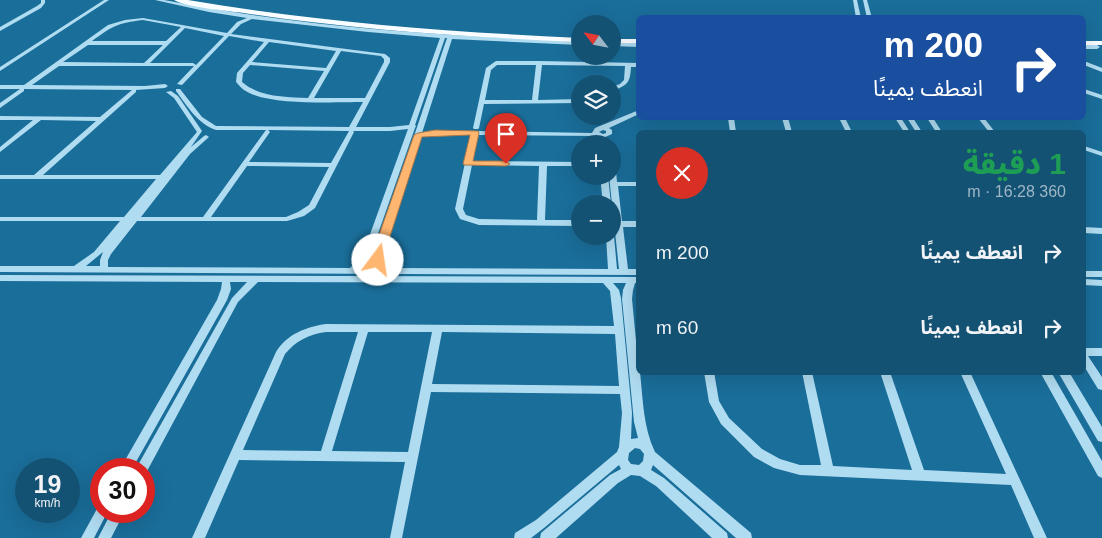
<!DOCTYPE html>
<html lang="ar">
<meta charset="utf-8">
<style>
:root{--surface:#145274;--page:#1d5879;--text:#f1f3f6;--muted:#9db6c5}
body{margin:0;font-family:Arial,"Noto Sans Arabic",sans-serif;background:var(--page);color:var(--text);direction:rtl;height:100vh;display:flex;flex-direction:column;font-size:19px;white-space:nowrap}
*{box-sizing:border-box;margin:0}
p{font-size:16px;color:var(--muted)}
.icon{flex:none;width:28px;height:28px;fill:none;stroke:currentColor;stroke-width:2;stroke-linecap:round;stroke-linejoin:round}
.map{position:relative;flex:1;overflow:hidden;direction:ltr}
.drawer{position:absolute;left:636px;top:130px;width:450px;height:245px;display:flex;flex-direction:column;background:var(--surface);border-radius:8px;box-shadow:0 5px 20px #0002;direction:rtl}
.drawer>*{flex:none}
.top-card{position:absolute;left:636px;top:15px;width:450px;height:105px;border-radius:8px;box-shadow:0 5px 20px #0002;direction:rtl;background:#1a4fa0;color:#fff;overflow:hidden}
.needle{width:32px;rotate:302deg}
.buttons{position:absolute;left:571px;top:15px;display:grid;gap:10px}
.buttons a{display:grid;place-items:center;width:50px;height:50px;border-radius:50%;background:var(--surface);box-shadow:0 5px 20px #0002;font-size:25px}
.speed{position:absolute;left:15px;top:458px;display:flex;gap:10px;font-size:25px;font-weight:700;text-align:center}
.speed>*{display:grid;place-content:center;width:65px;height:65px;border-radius:50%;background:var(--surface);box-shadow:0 5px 20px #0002;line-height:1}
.speed small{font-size:12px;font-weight:400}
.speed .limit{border:8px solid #d22;background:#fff;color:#111}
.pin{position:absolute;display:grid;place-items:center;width:42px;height:42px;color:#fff;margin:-51px -21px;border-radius:50% 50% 50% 0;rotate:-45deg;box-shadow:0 0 5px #0007}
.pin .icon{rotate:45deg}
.me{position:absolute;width:55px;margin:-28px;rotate:14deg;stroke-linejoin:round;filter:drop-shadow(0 0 4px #0008)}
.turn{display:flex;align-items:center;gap:18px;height:105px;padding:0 20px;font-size:22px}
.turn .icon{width:65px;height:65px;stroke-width:2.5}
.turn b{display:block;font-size:35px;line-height:42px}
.round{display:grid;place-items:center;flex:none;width:52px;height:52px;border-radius:26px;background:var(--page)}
.overview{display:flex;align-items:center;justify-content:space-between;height:85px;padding:0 20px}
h1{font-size:30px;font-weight:800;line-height:38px;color:#1e9e55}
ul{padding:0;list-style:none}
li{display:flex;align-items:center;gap:15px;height:75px;padding:0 20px}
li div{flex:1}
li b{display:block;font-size:19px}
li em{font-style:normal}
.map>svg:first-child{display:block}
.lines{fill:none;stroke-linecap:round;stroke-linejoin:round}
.minor{fill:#b0dcf1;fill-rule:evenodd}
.major{fill:#fafdff;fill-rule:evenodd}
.route{fill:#ffb670;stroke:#a67649}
</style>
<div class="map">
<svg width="1102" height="538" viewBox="0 0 1102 538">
<rect width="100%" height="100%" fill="#1a6e9a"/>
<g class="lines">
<g class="minor">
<path d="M41 0H45V3L41 8 0 31V27L37 6 41 3Z"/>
<path d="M104 0H109L0 71V67Z"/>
<path d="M155 0H164C302 27 440 36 580 41V45L452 39 422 133 475 131 592 133 595 128 639 110V114L609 128 612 130V134L603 138 598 136 478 135 473 161 580 162V166H547L545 220H580V226L479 225 460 219 455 209 471 135H441L420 137 383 252 382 260 385 268 608 269 606 236H612V234L614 236 617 269H619L609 176H612V169L616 171 617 182H639V186H618L622 221H639V227H623L628 269H639V275L0 272V266H74L94 252 120 221H0V217H124L156 179H0V175H34L96 121 41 120 0 152V147L33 120H0V116L100 117 132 90 24 89V91L0 108V103L20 89H0V85H24L108 25 125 20 143 18 227 33 237 22 247 18 209 12ZM252 19 368 32 440 38 409 125 390 127H356L390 62V58L385 54 231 34 241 24ZM143 20 181 27 166 41H92C113 26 117 23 143 20ZM185 28 224 36 196 65 193 63H150ZM229 36 264 42 237 73 236 82C239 85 241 88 244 90 267 106 335 102 363 102L349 127 216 126 202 117 180 89H176V91C187 106 198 124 216 130H266L203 217H141L190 154 209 137 206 135 204 136 191 147 202 131 178 96 171 91 166 92 174 98 197 132 160 175H43L136 92V90L165 88 168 86 165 84 145 86 32 85 59 66H194L177 84 182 85ZM445 38H447L375 252 374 260 377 268H360L367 261 372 251 415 128 416 126 415 125ZM269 42 336 51 326 68 252 62ZM88 45H163L144 63 63 62ZM341 51 381 56 384 59V62L365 98H314ZM250 65 324 71 308 98C285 97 259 97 242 82L243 73ZM408 129 364 251 361 257 350 268 108 267V260L111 254 137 221H287L304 216 315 208 354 132 353 131H390ZM268 130 349 131 331 163 249 162 270 132ZM603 130 606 131V133L603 134 599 132ZM472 165 539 166 537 220 479 219 466 215 463 209ZM247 166 329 167 309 205 298 212 286 217H211ZM103 252 100 260V266H86Z"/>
<path d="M853 0H857L861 18H856Z"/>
<path d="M863 0H867L872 18H867Z"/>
<path d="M612 42 639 43V47L612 46Z"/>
<path d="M1084 45H1097L1100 47 1097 49H1084Z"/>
<path d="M539 61 639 63V67H631C630 83 628 85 612 91V87L620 84 624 80 625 66 542 65 538 100 580 99V103L484 104 479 128 478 129H474L473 128 486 68 496 61ZM497 65H536L532 100H485L491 70Z"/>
<path d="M1084 61 1102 68V72L1084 65Z"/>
<path d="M1084 89 1102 95V99L1084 93Z"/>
<path d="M728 118H734L736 132H730Z"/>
<path d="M782 118H788L792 132H786Z"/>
<path d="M839 118H845L852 132H846Z"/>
<path d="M895 118H901L910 132H904Z"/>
<path d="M907 118H913L922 132H916Z"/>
<path d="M927 118H933L942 132H936Z"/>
<path d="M978 118H984L995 132H989Z"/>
<path d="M1084 146 1102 152V156L1084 150Z"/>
<path d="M600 176H608L611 204H603Z"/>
<path d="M1084 227 1102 228V234L1084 233Z"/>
<rect x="1084" y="271" width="18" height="6"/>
<path d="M0 275 639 277V283H635L633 290 632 299 639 372H640C643 399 643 427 655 452L751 533 752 538H736L653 465 651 470 664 478 727 533 728 538H712L656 486 640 476 631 475 618 483 556 538H540L541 533 610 475 621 469 619 465 544 528 531 538H514L515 533 536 520 617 452 619 447 622 413 620 394 431 392 402 538H390L405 462 239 460 205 538H192L276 352C287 334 306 327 326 324L614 326 610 291 603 283 258 282 238 302 146 473 144 474V469H136L138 465 232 298 247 282H230L231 289 227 300 132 469H120L217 300 221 289 222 282 0 281ZM613 283H626L623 290 622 299 634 422 638 438 631 439 632 413 621 298 619 290ZM326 332H358L321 451 243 450 285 354C296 341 309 334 326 332ZM368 332H432L408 452 332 451ZM442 332 615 334 619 386 432 384ZM635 448 640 449 644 454 643 461 639 465 631 464 628 460 629 453Z"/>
<path d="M1084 279 1102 280V286L1084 285Z"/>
<path d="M1084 348H1102V356H1088L1102 377V390L1098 389 1084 366Z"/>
<path d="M704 372H714L719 401 729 418 762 449 780 459 800 465H821L802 372H812L833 466 912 470 880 372H890L924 470 1006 474 960 372H970L1047 538H1034L1011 485 800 475 774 468 754 457 721 424 709 402Z"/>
<path d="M1040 372H1051L1102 461V478L1098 476Z"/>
<path d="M1058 372H1069L1102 427V442L1098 441Z"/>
<path d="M101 505V511H108L94 538H81L98 507Z"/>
<path d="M112 511H125L111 538H98Z"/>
</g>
<g class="major">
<path d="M174 0H188C318 22 449 32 580 38V42C468 37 355 30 244 13 228 11 185 7 174 0Z"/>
<rect x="612" y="39" width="27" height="4"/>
<rect x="1084" y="41" width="18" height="4"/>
</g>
</g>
<path class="route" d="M435 130 478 131 479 133 473 161H506L510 164 506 166 465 165 463 164 470 135 422 137 385 252 382 262H374L373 252 414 135 418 133Z"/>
</svg>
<div class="buttons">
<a><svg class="needle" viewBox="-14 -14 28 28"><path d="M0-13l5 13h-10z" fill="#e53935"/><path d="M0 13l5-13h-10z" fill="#9db6c5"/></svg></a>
<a><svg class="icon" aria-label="layers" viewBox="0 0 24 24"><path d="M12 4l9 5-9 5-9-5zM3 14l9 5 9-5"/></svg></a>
<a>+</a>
<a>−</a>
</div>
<div class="speed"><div>19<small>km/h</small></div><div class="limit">30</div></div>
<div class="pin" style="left:506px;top:164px;background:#d93025"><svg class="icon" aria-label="arrive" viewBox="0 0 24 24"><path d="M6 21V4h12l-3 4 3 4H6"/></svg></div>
<svg class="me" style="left:378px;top:260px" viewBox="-20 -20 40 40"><circle r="19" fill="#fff"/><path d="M0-13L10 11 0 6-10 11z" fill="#ffb670"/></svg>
<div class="top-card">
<div class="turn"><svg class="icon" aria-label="right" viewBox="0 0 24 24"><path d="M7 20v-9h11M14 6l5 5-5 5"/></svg><div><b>200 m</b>انعطف يمينًا</div></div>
</div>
<section class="drawer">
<div class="overview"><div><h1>1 دقيقة</h1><p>360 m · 16:28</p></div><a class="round" style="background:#d93025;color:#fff"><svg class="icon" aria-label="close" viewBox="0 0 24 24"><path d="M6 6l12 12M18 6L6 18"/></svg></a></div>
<ul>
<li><svg class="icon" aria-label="right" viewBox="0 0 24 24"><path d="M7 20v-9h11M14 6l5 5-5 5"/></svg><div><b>انعطف يمينًا</b></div><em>200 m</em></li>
<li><svg class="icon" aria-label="right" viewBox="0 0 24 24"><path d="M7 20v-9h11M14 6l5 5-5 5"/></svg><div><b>انعطف يمينًا</b></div><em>60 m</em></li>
</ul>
</section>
</div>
